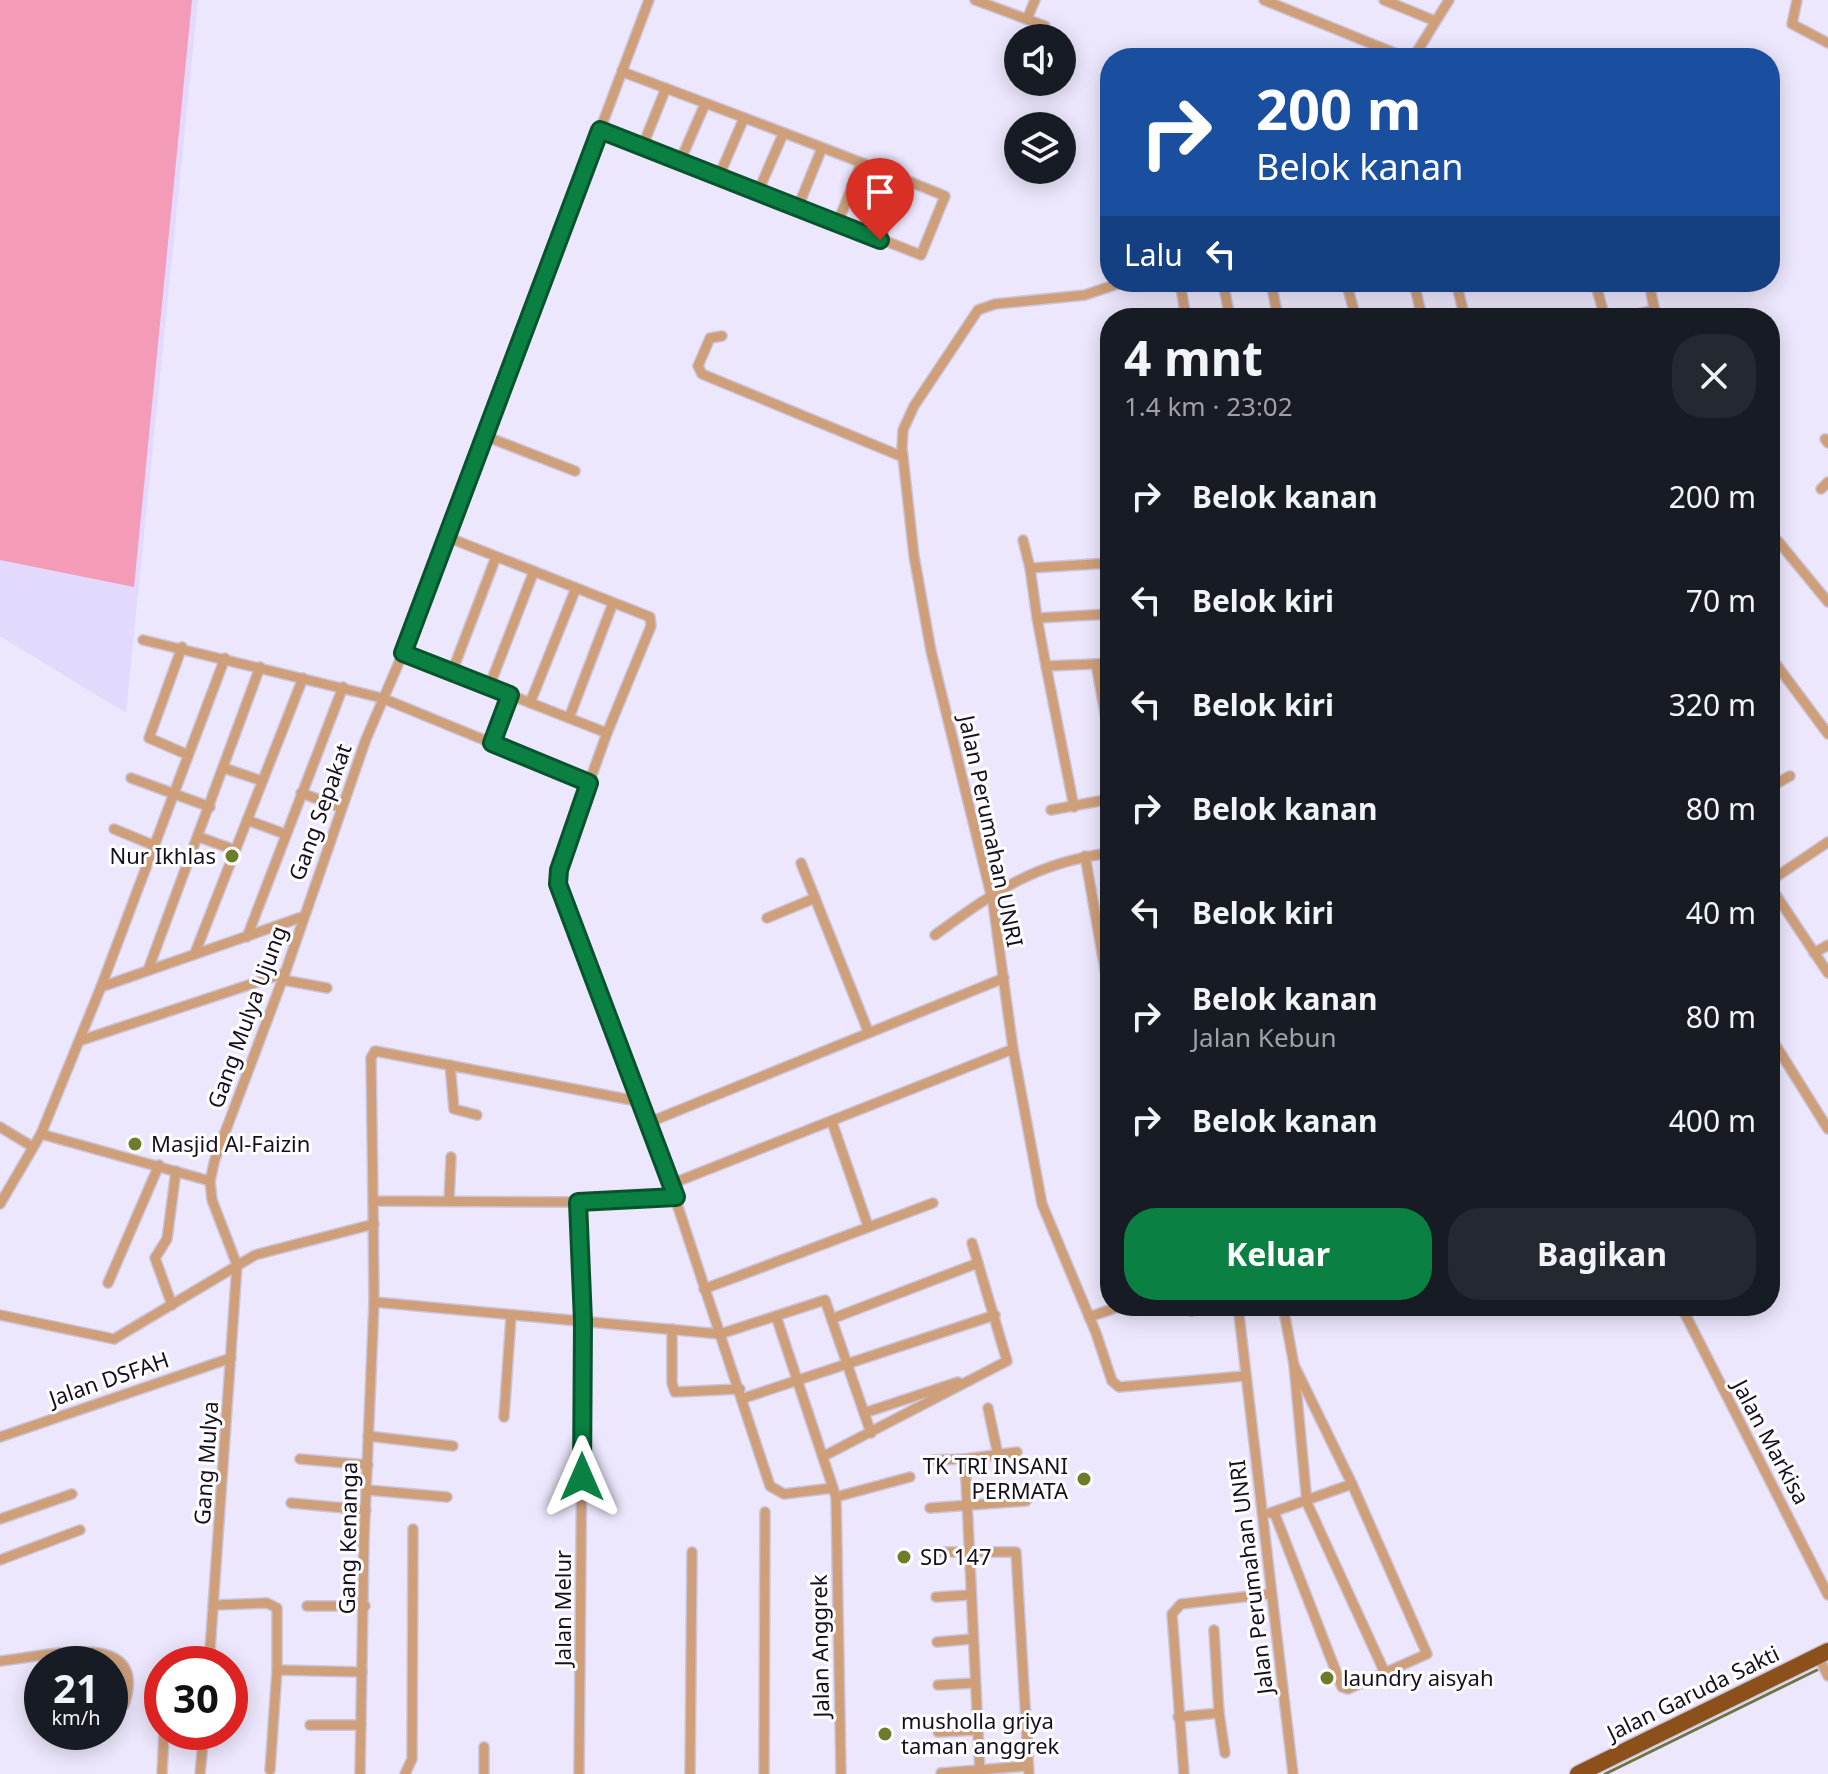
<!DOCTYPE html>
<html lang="id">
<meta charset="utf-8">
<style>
:root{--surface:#171b24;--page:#242831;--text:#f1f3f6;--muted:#9ea1a6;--accent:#0b8043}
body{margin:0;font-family:"Noto Sans",sans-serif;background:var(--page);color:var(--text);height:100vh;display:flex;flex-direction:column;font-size:30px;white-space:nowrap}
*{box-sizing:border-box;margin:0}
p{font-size:26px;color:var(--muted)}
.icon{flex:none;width:44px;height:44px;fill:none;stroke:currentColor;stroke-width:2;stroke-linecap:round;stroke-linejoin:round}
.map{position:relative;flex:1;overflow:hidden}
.details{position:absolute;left:1100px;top:308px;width:680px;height:1008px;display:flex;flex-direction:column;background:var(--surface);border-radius:32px;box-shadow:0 4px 20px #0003}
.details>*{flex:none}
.guide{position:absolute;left:1100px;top:48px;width:680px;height:244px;border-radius:32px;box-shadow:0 4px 20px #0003;background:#1a4fa0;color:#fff;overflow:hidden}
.controls{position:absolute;left:1004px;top:24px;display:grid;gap:16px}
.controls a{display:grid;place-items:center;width:72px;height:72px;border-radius:50%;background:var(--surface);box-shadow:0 4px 20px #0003;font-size:40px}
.speed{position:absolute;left:24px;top:1646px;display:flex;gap:16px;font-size:40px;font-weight:700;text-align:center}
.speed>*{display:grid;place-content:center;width:104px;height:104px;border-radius:50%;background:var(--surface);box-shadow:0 4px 20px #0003;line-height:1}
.speed small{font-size:20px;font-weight:400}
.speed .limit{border:12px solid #d22;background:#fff;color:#111}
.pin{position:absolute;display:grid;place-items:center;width:68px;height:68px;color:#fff;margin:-82px -34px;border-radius:50% 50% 50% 0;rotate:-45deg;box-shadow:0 0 8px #0007}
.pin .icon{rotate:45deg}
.me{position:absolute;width:88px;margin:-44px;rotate:0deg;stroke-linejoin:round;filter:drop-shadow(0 0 6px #0008)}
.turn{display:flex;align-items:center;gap:28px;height:168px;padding:0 24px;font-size:36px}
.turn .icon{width:104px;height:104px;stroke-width:2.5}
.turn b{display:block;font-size:56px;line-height:68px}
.then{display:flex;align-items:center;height:76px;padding:0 24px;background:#0003;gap:16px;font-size:30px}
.round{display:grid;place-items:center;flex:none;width:84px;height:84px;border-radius:32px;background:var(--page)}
.headline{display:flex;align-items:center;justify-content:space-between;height:136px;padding:0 24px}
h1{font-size:48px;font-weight:700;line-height:60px}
.button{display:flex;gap:16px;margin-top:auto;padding:16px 24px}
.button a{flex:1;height:92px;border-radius:32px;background:var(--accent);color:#fff;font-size:32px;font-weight:700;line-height:92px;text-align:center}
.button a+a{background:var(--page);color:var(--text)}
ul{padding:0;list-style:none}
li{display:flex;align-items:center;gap:24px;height:104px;padding:0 24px}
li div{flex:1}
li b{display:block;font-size:30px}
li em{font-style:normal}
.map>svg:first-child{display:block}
.built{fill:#e3d9fd}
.forest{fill:#f49bb8}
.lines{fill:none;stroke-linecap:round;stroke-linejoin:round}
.stream{stroke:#6e7743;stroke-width:3}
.street-casing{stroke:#cbc4da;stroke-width:12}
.highway-casing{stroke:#cbc4da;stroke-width:19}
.street{stroke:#cf9f7a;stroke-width:9}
.highway{stroke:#8c511b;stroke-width:16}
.route-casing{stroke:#07532c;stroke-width:20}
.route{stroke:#0b8043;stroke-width:14}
.poi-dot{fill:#6d7c2a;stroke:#fff;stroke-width:3}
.labels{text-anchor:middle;stroke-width:6;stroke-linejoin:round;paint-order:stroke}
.street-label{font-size:22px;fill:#160f21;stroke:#fff}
.poi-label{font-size:22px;fill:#160f21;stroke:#fff;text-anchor:start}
</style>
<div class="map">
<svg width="1828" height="1774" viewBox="0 0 1828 1774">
<rect width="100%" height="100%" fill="#ede7fd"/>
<path class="built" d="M0 0H198L126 713 0 636Z"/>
<path class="forest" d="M0 0H192L134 587 0 560Z"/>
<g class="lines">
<path class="stream" d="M1605 1774 1817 1670"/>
<g class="street-casing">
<g id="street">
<path d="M975 0 1045 26"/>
<path d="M1264 0 1407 58"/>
<path d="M1384 0 1435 21"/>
<path d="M1797 0 1792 24 1828 43"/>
<path d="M1027 19 1035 0"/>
<path d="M1413 58 1449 0"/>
<path d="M622 71 628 74C734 114 840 153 945 196L921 255 643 145 666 88"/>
<path d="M600 130 643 145"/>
<path d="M681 159 705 104"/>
<path d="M719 176 744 118"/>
<path d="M758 192 783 134"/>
<path d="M798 207 822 148"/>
<path d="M838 222 861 164"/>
<path d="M880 240 903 180"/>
<path d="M1123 282 1085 295 995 304 978 310 914 406 903 430 902 448 914 556 931 651 993 903 1013 1049 1042 1204 1096 1333 1112 1381 1119 1387 1245 1376"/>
<path d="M1180 282 1186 318"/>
<path d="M1223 282 1230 318"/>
<path d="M1271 282 1278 318"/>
<path d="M1346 282 1356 318"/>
<path d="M1414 282 1422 318"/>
<path d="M1456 282 1465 318"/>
<path d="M1595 282 1605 318"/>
<path d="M1649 282 1656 318"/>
<path d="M1620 318 1655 310"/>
<path d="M722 336 710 338 698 366 702 374 903 457"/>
<path d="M485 436 575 471"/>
<path d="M1825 439 1828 443"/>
<path d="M1821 489 1828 482"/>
<path d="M1023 540 1030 568 1110 563"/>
<path d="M1778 541 1828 602"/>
<path d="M1030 568 1037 618 1110 614"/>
<path d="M1037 618 1046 666 1096 664"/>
<path d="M143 640 382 698 589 783 607 733"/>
<path d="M182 647 149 738 186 754"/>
<path d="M403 653 607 733 651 626 650 617 447 537"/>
<path d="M1770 656 1828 734"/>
<path d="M1046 666 1074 807"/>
<path d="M452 672 496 557"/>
<path d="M489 687 534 571"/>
<path d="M530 703 576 588"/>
<path d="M569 718 613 603"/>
<path d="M1109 735 1096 664 1110 663"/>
<path d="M492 743 510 695"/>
<path d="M224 768 262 781"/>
<path d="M131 778 210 807"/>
<path d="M589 783 559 870 558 884 650 1122 770 1486 784 1494 833 1488"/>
<path d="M1770 787 1790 776"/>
<path d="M301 793 340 807"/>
<path d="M1051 810 1110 799"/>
<path d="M247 820 285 834"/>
<path d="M114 829 153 845"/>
<path d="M199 837 235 850"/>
<path d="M1085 856 1110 998"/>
<path d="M801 863 868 1031"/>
<path d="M1770 881 1828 842"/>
<path d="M1770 886 1828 973"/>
<path d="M767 918 815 898"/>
<path d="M935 935C994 892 1036 862 1110 853"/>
<path d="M247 937 343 687"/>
<path d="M195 953 303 678"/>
<path d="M1814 953 1828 945"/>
<path d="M148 970 260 667"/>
<path d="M283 980 327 988"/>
<path d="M101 987 225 658"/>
<path d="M1770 1036 1828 1129"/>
<path d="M82 1040 285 973"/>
<path d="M450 1065 454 1109 477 1115"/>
<path d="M642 1102 375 1051 371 1058 373 1201 578 1202 676 1197"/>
<path d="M650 1122 1004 978"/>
<path d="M832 1122 868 1226"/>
<path d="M0 1127 33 1147"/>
<path d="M41 1134 210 1181"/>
<path d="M671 1184 1013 1049"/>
<path d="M373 1201 374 1302 720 1334 825 1300 871 1433"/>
<path d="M449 1201 451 1157"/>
<path d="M578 1202 583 1321 579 1774"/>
<path d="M0 1204 41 1134 101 987 302 917"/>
<path d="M108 1283 159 1165"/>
<path d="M704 1289 933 1203"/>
<path d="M172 1305 155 1258 167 1239 176 1171"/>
<path d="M1190 1306 1191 1311"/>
<path d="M1238 1306 1293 1774"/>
<path d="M1681 1306 1828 1595"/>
<path d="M0 1315 114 1339 255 1255 374 1224"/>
<path d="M776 1316 836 1497 841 1774"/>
<path d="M1089 1317 1121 1306"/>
<path d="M834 1318 978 1263"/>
<path d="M672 1329V1383L675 1392 740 1389"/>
<path d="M1294 1365 1307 1503 1385 1673"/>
<path d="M744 1398 995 1315"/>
<path d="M988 1408 998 1455"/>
<path d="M864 1413 958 1382"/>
<path d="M504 1417 511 1317"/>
<path d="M368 1436 453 1446"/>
<path d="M0 1437 231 1358"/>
<path d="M824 1456 1007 1361 972 1243"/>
<path d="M300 1459 368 1465"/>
<path d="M933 1460 965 1459"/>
<path d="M367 1490 447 1497"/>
<path d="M836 1497 910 1477"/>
<path d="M291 1503 366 1510"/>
<path d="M930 1508 1026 1501"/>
<path d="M1274 1512 1342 1687 1348 1689 1427 1654 1352 1484"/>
<path d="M1270 1513 1352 1484 1294 1365 1283 1306"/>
<path d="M0 1519 72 1494"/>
<path d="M931 1552H1016L1029 1774"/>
<path d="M0 1560 80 1530"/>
<path d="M936 1597 970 1595"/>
<path d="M214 1605 267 1603 277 1608V1670"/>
<path d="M307 1606H365"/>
<path d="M1214 1630 1219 1713 1225 1753"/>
<path d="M937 1642 972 1639"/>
<path d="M1818 1656 1828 1676"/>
<path d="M0 1661C44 1657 151 1626 124 1705"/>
<path d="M209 1664 237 1265 212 1200 210 1181 215 1159 285 973 366 739 403 653 649 0"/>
<path d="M938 1685 975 1683"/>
<path d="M1178 1717 1219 1713"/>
<path d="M310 1725H361"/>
<path d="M938 1732 977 1730"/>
<path d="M270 1770 277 1670 362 1672"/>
<path d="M941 1773 1028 1766"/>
<path d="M162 1774 164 1732"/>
<path d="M200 1774 204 1732"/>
<path d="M360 1774 364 1540 374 1302"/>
<path d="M405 1774 412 1759 413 1529"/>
<path d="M484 1774V1747"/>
<path d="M690 1774 692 1552"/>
<path d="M764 1774 765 1512"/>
<path d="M980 1774 965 1459 1017 1452"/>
<path d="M1184 1774 1172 1614 1181 1604 1269 1594"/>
</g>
</g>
<g class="highway-casing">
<path id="highway" d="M1578 1774 1828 1651"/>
</g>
<use href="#street" class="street"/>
<use href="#highway" class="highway"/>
</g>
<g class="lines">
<g class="route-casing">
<path id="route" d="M582 1477 583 1321 578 1202 676 1197 558 884 559 870 589 783 492 743 510 695 403 653 600 130 880 240"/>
</g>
<use href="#route" class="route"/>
</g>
<g class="poi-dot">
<circle cx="232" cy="856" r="8"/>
<circle cx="135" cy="1144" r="8"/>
<circle cx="1084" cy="1479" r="8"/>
<circle cx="904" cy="1557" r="8"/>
<circle cx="1327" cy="1678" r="8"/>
<circle cx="885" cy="1734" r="8"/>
</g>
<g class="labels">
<g class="street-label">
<text transform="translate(320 812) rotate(-70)" y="8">Gang Sepakat</text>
<text transform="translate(991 831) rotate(78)" y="8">Jalan Perumahan UNRI</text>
<text transform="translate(247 1017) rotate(-70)" y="8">Gang Mulya Ujung</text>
<text transform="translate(109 1379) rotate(-19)" y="8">Jalan DSFAH</text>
<text transform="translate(1771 1442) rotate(62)" y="8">Jalan Markisa</text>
<text transform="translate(206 1463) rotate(-86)" y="8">Gang Mulya</text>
<text transform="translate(348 1538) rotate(-89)" y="8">Gang Kenanga</text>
<text transform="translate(1251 1577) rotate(-97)" y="8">Jalan Perumahan UNRI</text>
<text transform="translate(563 1608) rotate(-90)" y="8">Jalan Melur</text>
<text transform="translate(820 1646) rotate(-91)" y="8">Jalan Anggrek</text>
<text transform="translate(1693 1693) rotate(-26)" y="8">Jalan Garuda Sakti</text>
</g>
<g class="poi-label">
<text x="216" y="864" text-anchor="end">Nur Ikhlas</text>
<text x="151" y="1152">Masjid Al-Faizin</text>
<text x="1068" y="1474" text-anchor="end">TK TRI INSANI<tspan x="1068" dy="25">PERMATA</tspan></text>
<text x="920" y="1565">SD 147</text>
<text x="1343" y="1686">laundry aisyah</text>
<text x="901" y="1729">musholla griya<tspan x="901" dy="25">taman anggrek</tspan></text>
</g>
</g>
</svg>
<div class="controls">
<a><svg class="icon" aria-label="sound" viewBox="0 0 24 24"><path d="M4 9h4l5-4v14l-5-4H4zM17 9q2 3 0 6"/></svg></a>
<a><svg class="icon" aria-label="layers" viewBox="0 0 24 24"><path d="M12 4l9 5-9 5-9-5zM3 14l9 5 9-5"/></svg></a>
</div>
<div class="speed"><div>21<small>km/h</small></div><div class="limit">30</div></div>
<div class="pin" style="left:880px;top:240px;background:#d93025"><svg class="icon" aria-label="arrive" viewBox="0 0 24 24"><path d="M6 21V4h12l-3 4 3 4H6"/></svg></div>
<svg class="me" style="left:582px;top:1477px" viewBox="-20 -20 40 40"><path d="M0-17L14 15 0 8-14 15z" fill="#0b8043" stroke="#fff" stroke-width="4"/></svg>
<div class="guide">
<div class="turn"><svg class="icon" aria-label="right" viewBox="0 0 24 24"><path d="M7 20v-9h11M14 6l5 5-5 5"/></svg><div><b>200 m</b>Belok kanan</div></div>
<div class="then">Lalu<svg class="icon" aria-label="left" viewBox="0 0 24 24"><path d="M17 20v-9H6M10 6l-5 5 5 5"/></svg></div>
</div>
<section class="details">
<div class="headline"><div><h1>4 mnt</h1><p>1.4 km · 23:02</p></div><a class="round"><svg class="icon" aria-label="close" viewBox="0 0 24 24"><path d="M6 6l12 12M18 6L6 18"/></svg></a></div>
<ul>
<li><svg class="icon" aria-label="right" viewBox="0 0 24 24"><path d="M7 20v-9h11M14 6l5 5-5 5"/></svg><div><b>Belok kanan</b></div><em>200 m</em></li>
<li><svg class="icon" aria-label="left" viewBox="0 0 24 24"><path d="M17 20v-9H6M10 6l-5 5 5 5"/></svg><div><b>Belok kiri</b></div><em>70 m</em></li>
<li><svg class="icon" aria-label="left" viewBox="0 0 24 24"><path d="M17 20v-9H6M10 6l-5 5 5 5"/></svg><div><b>Belok kiri</b></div><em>320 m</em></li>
<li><svg class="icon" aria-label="right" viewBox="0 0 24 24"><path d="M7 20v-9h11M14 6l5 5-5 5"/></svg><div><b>Belok kanan</b></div><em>80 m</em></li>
<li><svg class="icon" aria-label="left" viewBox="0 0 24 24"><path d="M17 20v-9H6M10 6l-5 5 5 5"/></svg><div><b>Belok kiri</b></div><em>40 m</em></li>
<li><svg class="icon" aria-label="right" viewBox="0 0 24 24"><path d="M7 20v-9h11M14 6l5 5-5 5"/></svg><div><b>Belok kanan</b><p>Jalan Kebun</p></div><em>80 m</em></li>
<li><svg class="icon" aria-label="right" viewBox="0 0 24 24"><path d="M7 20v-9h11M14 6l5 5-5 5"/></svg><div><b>Belok kanan</b></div><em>400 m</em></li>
</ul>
<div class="button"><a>Keluar</a><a>Bagikan</a></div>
</section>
</div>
